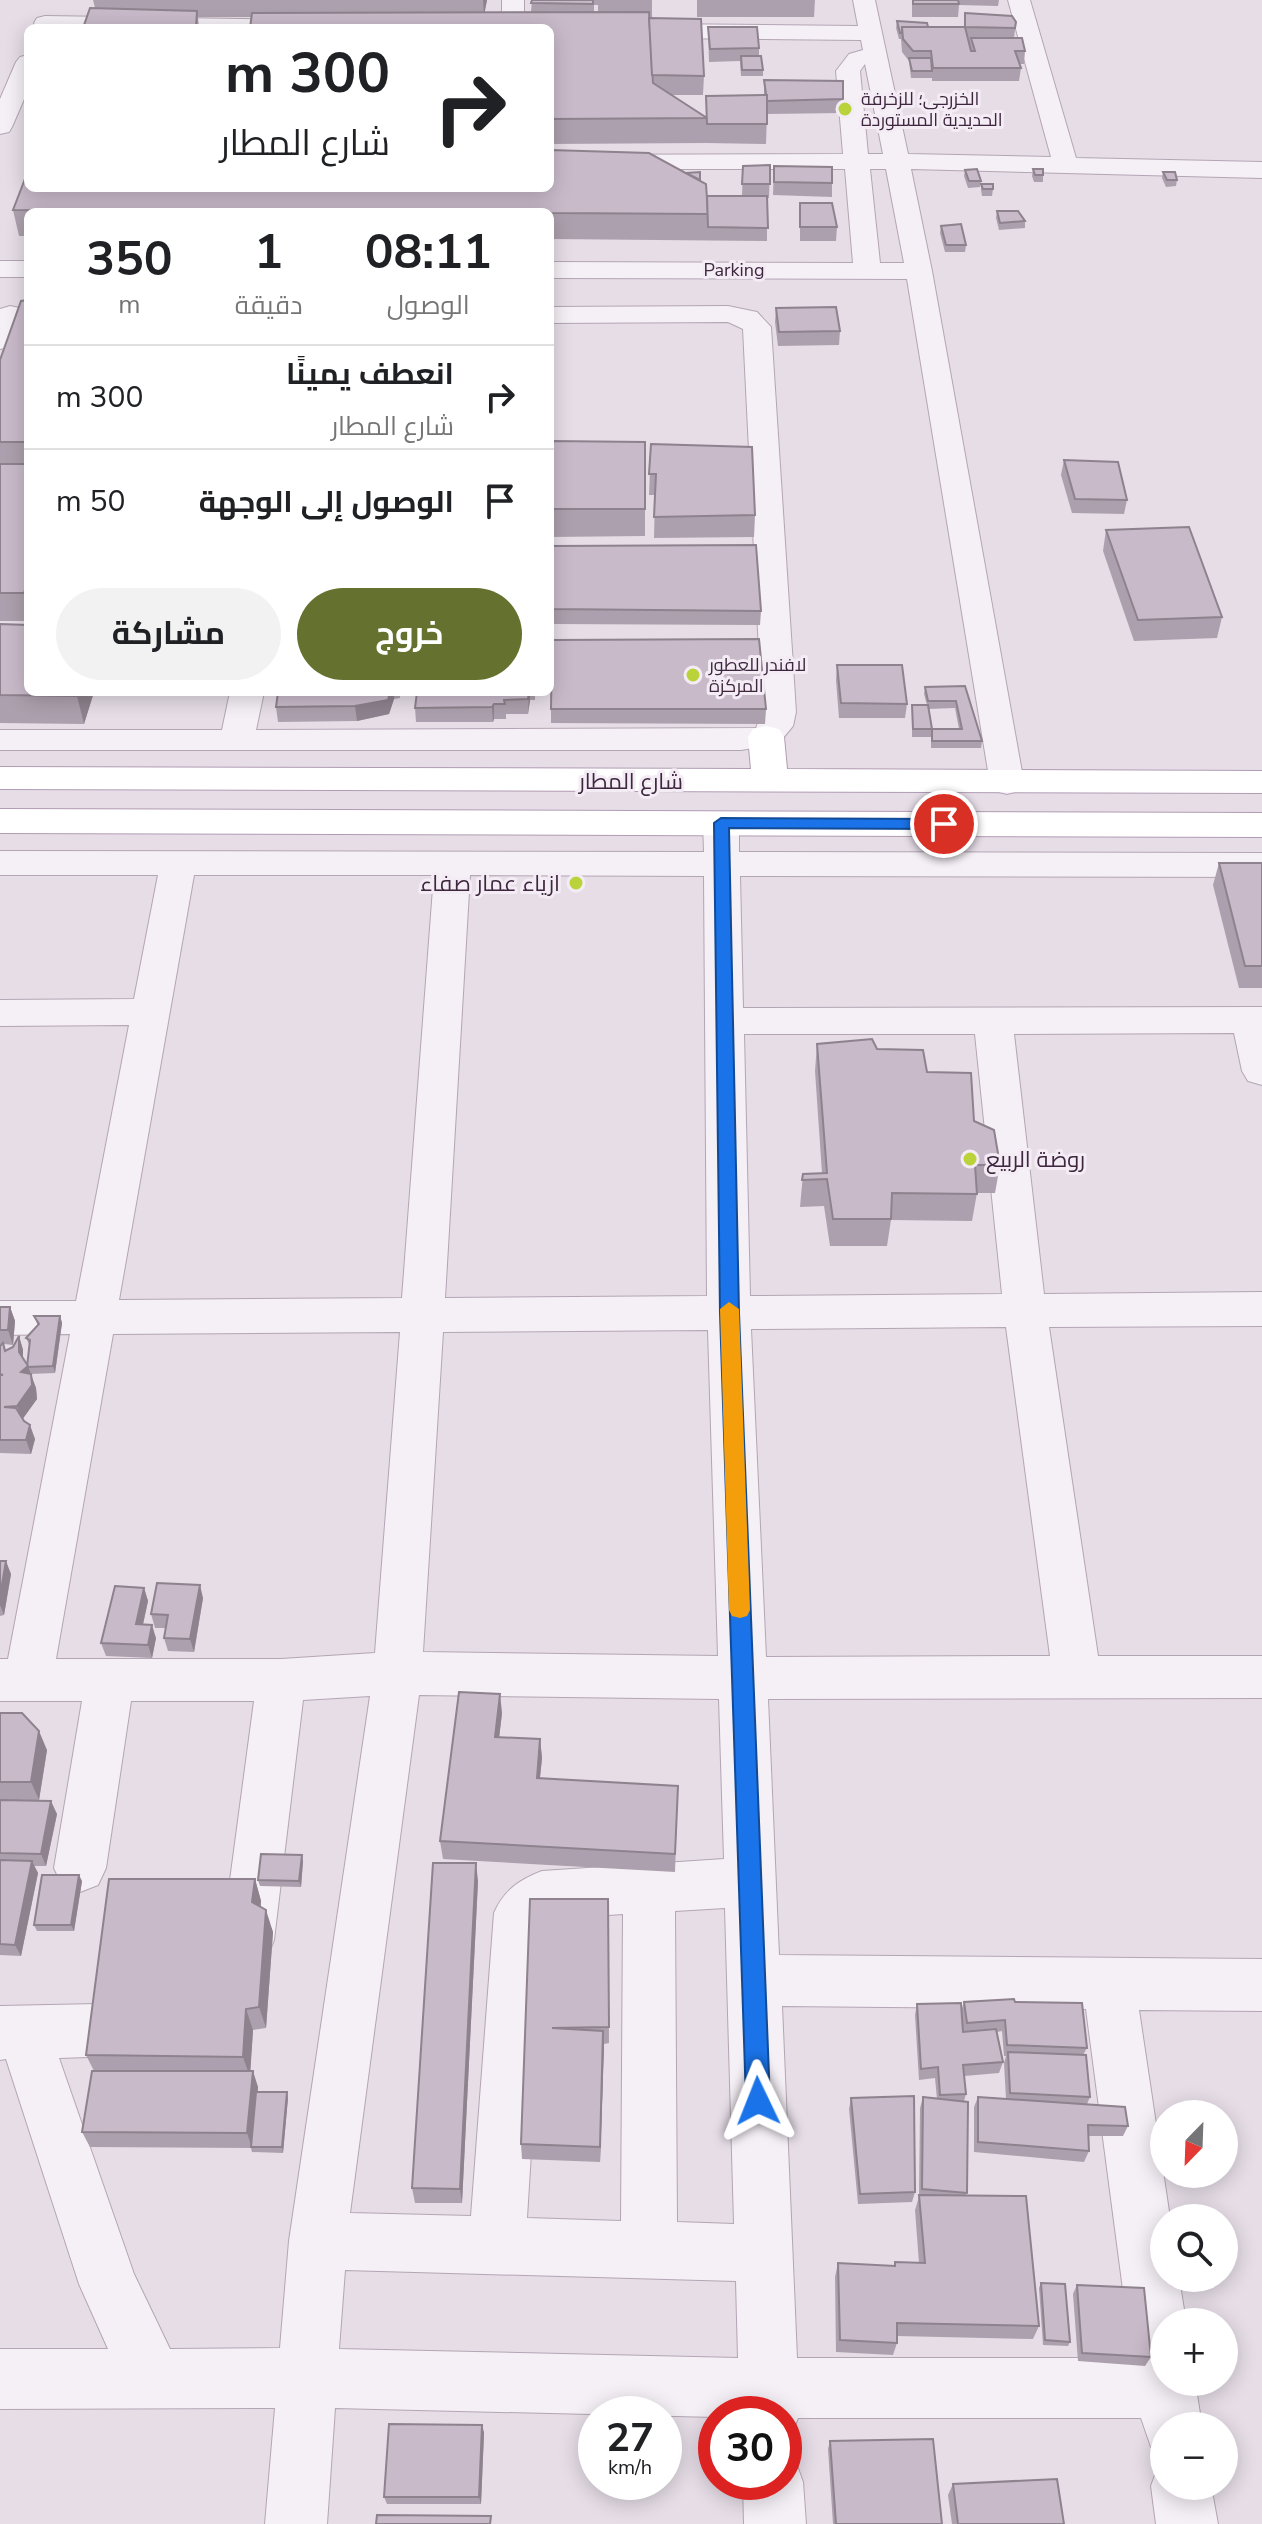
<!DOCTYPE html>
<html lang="ar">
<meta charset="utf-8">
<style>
:root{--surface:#fff;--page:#f2f2f2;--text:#202124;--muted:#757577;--line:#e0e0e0;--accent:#65712e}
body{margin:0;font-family:"Nunito Sans",Cairo,sans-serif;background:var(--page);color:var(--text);direction:rtl;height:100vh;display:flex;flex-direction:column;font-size:30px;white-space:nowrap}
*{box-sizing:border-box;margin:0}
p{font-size:26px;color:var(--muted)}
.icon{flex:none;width:44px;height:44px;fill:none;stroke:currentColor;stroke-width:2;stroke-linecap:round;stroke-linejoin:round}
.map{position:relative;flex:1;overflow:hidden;direction:ltr}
.side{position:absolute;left:24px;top:208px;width:530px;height:488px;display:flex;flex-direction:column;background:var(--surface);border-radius:12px;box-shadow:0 4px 20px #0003;direction:rtl}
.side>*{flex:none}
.top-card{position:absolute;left:24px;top:24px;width:530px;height:168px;border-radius:12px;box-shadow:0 4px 20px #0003;direction:rtl;background:#fff;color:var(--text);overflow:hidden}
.needle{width:52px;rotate:203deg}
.tools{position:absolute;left:1150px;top:2100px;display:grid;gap:16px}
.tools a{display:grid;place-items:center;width:88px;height:88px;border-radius:50%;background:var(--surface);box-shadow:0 4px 20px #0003;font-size:40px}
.speed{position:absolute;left:578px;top:2396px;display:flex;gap:16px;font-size:40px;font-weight:700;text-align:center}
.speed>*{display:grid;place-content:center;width:104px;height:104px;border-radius:50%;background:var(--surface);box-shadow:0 4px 20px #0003;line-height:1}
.speed small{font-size:20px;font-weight:400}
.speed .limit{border:12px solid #d22;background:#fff;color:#111}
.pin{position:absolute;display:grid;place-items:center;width:68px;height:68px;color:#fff;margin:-34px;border:4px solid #fff;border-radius:50%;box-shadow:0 2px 8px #0007}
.me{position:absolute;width:88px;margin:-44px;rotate:358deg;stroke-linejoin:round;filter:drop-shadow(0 0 6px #0008)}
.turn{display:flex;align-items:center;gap:28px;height:168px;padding:0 32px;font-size:36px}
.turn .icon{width:104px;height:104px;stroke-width:2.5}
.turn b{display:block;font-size:56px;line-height:68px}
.eta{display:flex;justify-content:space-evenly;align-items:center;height:136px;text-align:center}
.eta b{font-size:48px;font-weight:700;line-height:56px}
.primary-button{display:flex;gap:16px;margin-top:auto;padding:16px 32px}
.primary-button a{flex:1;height:92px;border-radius:48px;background:var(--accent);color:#fff;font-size:32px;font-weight:700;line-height:92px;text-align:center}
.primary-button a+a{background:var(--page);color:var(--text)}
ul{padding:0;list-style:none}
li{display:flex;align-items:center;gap:24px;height:104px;padding:0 32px;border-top:2px solid var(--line)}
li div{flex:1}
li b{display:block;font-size:30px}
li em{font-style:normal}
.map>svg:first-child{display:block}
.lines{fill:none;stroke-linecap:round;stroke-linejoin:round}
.minor-casing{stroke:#b3a6b4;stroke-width:2}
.major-casing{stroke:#b19cb3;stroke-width:2}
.minor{fill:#f5eff6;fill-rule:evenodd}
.major{fill:#fff;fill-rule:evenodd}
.wall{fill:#ada0ae;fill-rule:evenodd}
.shaded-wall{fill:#8d828d}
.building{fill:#c9baca;stroke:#8d828d;stroke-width:2}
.route{fill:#1a73e8;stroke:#114b97;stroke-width:2}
.slow{fill:#f59e0b}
.poi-dot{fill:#bad33b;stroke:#f4ecf5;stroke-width:3}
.labels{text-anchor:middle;stroke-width:6;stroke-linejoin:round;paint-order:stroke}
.far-poi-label{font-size:18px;fill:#3d263e;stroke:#f4ecf5;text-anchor:start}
.far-street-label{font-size:18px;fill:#3d263e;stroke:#f4ecf5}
.street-label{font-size:22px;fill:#3d263e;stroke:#f4ecf5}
.poi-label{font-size:22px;fill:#3d263e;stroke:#f4ecf5;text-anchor:end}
</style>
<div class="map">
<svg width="1262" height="2524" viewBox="0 0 1262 2524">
<rect width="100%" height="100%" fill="#e6dde7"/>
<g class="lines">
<g class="minor-casing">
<g id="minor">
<rect x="502" y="0" width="22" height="28"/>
<path d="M853 0H875L908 154 1051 157 1008 0H1030L1076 158 1262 162V178L911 169 932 271 1024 783 1019 791 1007 794 995 791 990 783 907 279 550 278V262L853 263 845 169H550V155L843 154 836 71 849 54 863 50 861 40 550 37V28H540L550 23 858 26ZM865 64 883 154H868L860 71ZM870 169H886L904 263H880Z"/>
<path d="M45 16 376 21 384 23 387 28H37L34 23 37 18Z"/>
<path d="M28 55V90L12 127 9 132 0 134V99L16 62 20 57Z"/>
<rect x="0" y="261" width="28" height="16"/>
<path d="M10 306 20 308 24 314 10 347 0 349V309Z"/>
<path d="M728 306 757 312 771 327 796 712 793 726 778 744 741 750H0V730H222L230 692H264L256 730 756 728 762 712 743 329 728 322 550 323V307Z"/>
<path d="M721 812 733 815 739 823V852L1262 853V877L740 876 743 1008 1262 1007V1085L1248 1081 1242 1071 1234 1033 1014 1034 1044 1294 1262 1292V1326L1049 1327 1098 1656H1262V1698L768 1699 779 1955 1262 1959V2011L1139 2010 1170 2218H1164V2278H1179L1186 2322H1164V2382H1195L1202 2426H1164V2453L1151 2447 1141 2418H798L791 2435 784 2438V2414H716V2417L335 2408 327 2524H265L275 2408 0 2409V2349H108L79 2284 6 2059 0 2060V2006L147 2003 166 2010 174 2029 166 2048 147 2055 59 2058 134 2274 170 2349 280 2348 289 2241 370 1696 303 1700 274 1940 267 1958 248 1965 229 1958 222 1940 254 1701H131L106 1868 98 1885 80 1892 62 1885 54 1868 82 1701H0V1659H8L70 1334 0 1335V1301H76L129 1025 0 1026V1000L134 999 158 875H0V851L704 852 703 823 709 815ZM194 875H434L402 1298 119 1300ZM470 875 704 876 707 1296 445 1298ZM744 1034H975L1002 1294 750 1296ZM1006 1327 1050 1656 766 1657 751 1329ZM708 1330 718 1656 423 1652 443 1332ZM400 1332 375 1653 281 1659H56L113 1334ZM419 1695 719 1699 724 1859 542 1871C519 1880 504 1890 494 1913L471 2216 350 2213ZM725 1908 734 2224 677 2222 675 1911ZM623 1914 621 2221 527 2218 545 1925 552 1919ZM782 2006 1086 2009 1132 2358H797ZM345 2270 736 2281 738 2358 339 2349Z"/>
<path d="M784 2456 795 2460 803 2482 806 2524H744L743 2482H784Z"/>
<path d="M1164 2463V2486H1211L1218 2524H1156L1151 2486 1159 2464Z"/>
</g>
</g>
<g class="major-casing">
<g id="major">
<path d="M766 726 779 729 784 737 787 769 1262 771V793L0 789V767L751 769 748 737 753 729Z"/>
<path d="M0 809 1262 813V837L0 833Z"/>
</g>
</g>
<use href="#minor" class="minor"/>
<use href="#major" class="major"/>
</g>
<g class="wall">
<path d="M93 0H487L484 13 531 12 532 0H652V17L704 76 703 95H671L706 118V96L764 95V80L843 99V113L767 114 766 144 706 143 550 144V28L252 17H198L199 28H83L95 8ZM594 5H598V12H594Z"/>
<path d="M697 0H815L814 17H697Z"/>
<path d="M912 0H999L998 6 959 5 958 17H912Z"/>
<path d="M965 13 1016 22 1014 38 1025 51 1024 64H1019L1021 68 1019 81H932V78H911L909 61 902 52 901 39H899L896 28 897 21 928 27H964Z"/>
<path d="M708 27 759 48V56L763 70V76H741L740 61 709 62Z"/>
<path d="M770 165 769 198H767V241L550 239V212H28V236H19L13 210 700 180 707 196H742L743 166Z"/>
<path d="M774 166 832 183V197L773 195Z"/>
<path d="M1033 169 1043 175V182H1034L1032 176Z"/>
<path d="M965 170 981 181 980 187 968 188 964 176Z"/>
<path d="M1163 172 1177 180 1176 186 1166 187 1162 178Z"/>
<path d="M981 184 993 189 992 196H982L981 190Z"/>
<path d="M800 203 837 227 836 241H800Z"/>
<path d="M997 211 1025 221V228L999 230 996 218Z"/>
<path d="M941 226 966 245 965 252H945L940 233Z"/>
<path d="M28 300V621H0V360Z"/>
<path d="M776 308 840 331 839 345 778 346 775 322Z"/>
<path d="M550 441 645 442V536L550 537Z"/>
<path d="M651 444 755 515 754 537 654 538 655 495H649Z"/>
<path d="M1064 460 1127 500 1124 514 1072 513 1061 475Z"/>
<path d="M1106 530 1222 617 1217 638 1134 641 1103 551Z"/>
<path d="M550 546 761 611 760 625 550 624Z"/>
<path d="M0 624 94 692 84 724 0 723Z"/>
<path d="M837 665 907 704 905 718H839L836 680Z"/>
<path d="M965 686 982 741 981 748H931V737H912V705H927L924 694 925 687ZM955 708 959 729H932L928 709Z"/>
<path d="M278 692H400V698L394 699 389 714 357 721 278 722 276 707Z"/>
<path d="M417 692H535V700H530L528 714H506V719H494L493 722H416L415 708Z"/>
<path d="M551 709H766L765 724 551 723Z"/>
<path d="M1219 863H1262V988H1239L1213 885Z"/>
<path d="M817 1044 877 1049 927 1072 1000 1165 995 1193H977L972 1221 891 1220 887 1246H830L824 1206 800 1207 803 1174 822 1173 815 1071Z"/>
<path d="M0 1307H10L15 1321 13 1345 4 1344 6 1351 13 1347 19 1336 23 1350V1359L27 1365 30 1346 26 1338 38 1326 34 1316H60L62 1323 55 1373 30 1374 36 1388 37 1399 22 1419 35 1439 31 1454 0 1453V1346L2 1344H0Z"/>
<path d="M0 1561 11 1574 4 1615 0 1616Z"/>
<path d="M144 1588 148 1601 143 1625 156 1638 152 1658 106 1656 101 1643Z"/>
<path d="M203 1598 194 1652 168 1651 164 1638 166 1628H155L151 1614Z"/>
<path d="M0 1713 47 1750 39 1800H15L57 1814 46 1866H34L38 1873 21 1956 0 1955Z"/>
<path d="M502 1713 499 1737 540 1739 542 1758 540 1778 678 1786 675 1872 443 1859 440 1841Z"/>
<path d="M303 1861 301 1887 260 1886 258 1880Z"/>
<path d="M255 1879 261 1901V1907L273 1932 266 2028 253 2030 250 2071 258 2087V2092L288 2098 283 2153 252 2152 251 2148 90 2147 82 2132 94 2071 86 2055Z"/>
<path d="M82 1881 74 1931H37L34 1925Z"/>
<path d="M478 1881 462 2203H415L412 2188Z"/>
<path d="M608 1899 609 2043 604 2044 600 2162 522 2159 521 2144Z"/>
<path d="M964 2002H1015L1087 2048 1083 2055 1090 2097 1087 2104 1128 2126 1123 2136H1088L1089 2151 1084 2162 974 2152V2107L978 2097 1006 2099 1004 2063 1006 2056H1004L1002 2031 997 2032 1003 2062 999 2073 964 2076 966 2094 964 2101 966 2196 1039 2326 1033 2339 897 2336V2343L893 2355 836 2352 835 2277 838 2263 894 2266 895 2262 919 2263 915 2210 919 2197 920 2108 923 2097 937 2099 935 2078 919 2080 915 2015 917 2004 961 2011Z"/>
<path d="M851 2098 915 2192 912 2202 858 2204 849 2109Z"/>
<path d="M1041 2283 1070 2342 1068 2346 1043 2345 1039 2288Z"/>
<path d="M1077 2285 1151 2357 1145 2366 1078 2361 1073 2294Z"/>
<path d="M482 2425 484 2433 481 2504H387L384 2497Z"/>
<path d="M830 2441 942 2524H833L828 2449Z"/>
<path d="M953 2484 1064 2524H952L948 2495Z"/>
</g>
<g class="shaded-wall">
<path d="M483 0H487L484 16Z"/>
<path d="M28 581V611L24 593Z"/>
<path d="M79 692H94L84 724 77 696Z"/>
<path d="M390 692H394V699L389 714 357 721 355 706Z"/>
<path d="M529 692H530V700L528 714Z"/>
<path d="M494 704V719L493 722 492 707Z"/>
<path d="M10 1307 15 1321 13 1345 8 1330Z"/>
<path d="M60 1316 62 1323 55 1373 53 1366Z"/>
<path d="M19 1336 23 1350V1366L19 1352Z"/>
<path d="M28 1366 36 1388 37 1399 22 1420 17 1406 21 1372Z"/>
<path d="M30 1425 35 1439 31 1454 26 1440Z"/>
<path d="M6 1561 11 1574 4 1615 0 1605V1596Z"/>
<path d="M200 1585 203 1598 194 1652 190 1639Z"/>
<path d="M144 1588 148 1601 140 1637 136 1624Z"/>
<path d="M152 1625 156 1638 152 1658 148 1645Z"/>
<path d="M500 1694 502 1713 497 1756 495 1737Z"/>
<path d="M39 1731 47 1750 39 1800 31 1782Z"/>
<path d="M540 1739 542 1758 538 1796 537 1778Z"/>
<path d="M51 1801 57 1814 46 1866 41 1854Z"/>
<path d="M302 1855 303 1861 301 1887 299 1881Z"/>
<path d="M32 1861 38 1873 21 1956 15 1945Z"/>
<path d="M476 1863 478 1881 462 2203 460 2189Z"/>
<path d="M79 1875 82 1881 74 1931 71 1925Z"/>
<path d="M255 1879 261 1901 258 1924 252 1902Z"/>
<path d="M266 1910 273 1932 266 2028 259 2007Z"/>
<path d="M246 2009 253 2030 250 2077 243 2057Z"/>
<path d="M603 2031 604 2047 600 2162V2147Z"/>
<path d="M253 2071 258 2087 252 2148 247 2133Z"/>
<path d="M287 2092 288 2098 283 2153 282 2147Z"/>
<path d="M482 2425 484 2433 481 2504 479 2497Z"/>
</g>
<g class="building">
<path d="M532 0H593V4L531 3Z"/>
<path d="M913 0H958L959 4H913Z"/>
<path d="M90 8 197 11 196 28H83Z"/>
<path d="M649 12 653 83 707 118 550 119V28H250L252 13Z"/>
<path d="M965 13 1012 16 1016 22 1015 28 965 27Z"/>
<path d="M649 18 701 19 704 76 652 75Z"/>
<path d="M897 21 927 23 928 27H902V33H900Z"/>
<path d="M708 27H757L759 48 710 49Z"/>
<path d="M902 27H965L971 51H975L971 38H1022L1025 51H1015L1021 68H933L931 51H913L903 39Z"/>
<path d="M741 56H761L763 70H742Z"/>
<path d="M909 58H931L932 71H912Z"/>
<path d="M764 80 843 81V99L767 101Z"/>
<path d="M767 95V124H707L706 96Z"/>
<path d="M550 150 649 153 706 184 708 214 550 213V212L13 210 28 171V188H550Z"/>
<path d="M770 165V184H742L743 166Z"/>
<path d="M774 166 832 167V183L774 182Z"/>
<path d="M977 169 981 181H969L965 170Z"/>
<path d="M1033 169H1043V175H1035Z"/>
<path d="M700 172V180L686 173Z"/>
<path d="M1163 172H1175L1177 180H1167Z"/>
<path d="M981 184H993V189H983Z"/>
<path d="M707 196H767L768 228 708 227Z"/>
<path d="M800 203H832L837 227H800Z"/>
<path d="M997 211H1018L1025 221 1000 223Z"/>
<path d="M961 224 966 245H946L941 226Z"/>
<path d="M28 300V442H0V360L21 301Z"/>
<path d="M836 307 840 331 779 332 776 308Z"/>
<path d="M550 441 645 442V509H550Z"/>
<path d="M651 444 752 447 755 515 654 517 656 474H649Z"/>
<path d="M1064 460 1118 462 1127 500 1075 499Z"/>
<path d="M0 464H28V581L24 593H0Z"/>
<path d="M1189 527 1222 617 1138 620 1106 530Z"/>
<path d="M756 545 761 611 550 609V546Z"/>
<path d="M0 624 28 625V692H79L77 696 0 695Z"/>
<path d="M759 639 766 709H551L552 640Z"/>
<path d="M837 665H902L907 704 841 703Z"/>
<path d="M965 686 982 741H932V729H962L956 701H928L925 687Z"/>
<path d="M278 692H390L388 700 355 706 276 707Z"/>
<path d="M417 692H529L528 699 504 700 505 704H494L492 707 415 708Z"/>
<path d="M912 705H928L932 729H913Z"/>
<path d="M1219 863H1262V966H1245Z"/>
<path d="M872 1039 877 1049 923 1050 927 1072 971 1073 974 1121 994 1130 1000 1165H975L977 1194 892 1193 891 1219H833L827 1179 802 1180 803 1174 827 1173 817 1044Z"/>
<path d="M0 1307H10L8 1330H0Z"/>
<path d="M34 1316H60L53 1366 27 1367 30 1340 26 1338 39 1324Z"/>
<path d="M19 1336V1352L28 1366 21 1372 31 1374 32 1385 17 1406 4 1407 16 1408 24 1421 30 1425 26 1440H0V1375H3L0 1374V1346L3 1343 5 1351 13 1347Z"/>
<path d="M0 1561H6L0 1596Z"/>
<path d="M157 1583 200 1585 190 1639 164 1638 168 1615 151 1614Z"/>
<path d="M115 1586 144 1588 136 1624 152 1625 148 1645 101 1643Z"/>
<path d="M459 1692 500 1694 495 1737 540 1739 537 1778 678 1786 675 1854 440 1841Z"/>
<path d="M0 1713H22L39 1731 31 1782H0Z"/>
<path d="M0 1800 51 1801 41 1854 0 1853Z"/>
<path d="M261 1854 302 1855 299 1881 258 1880Z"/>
<path d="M0 1860 32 1861 15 1945 0 1944Z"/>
<path d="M433 1863H476L460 2189 412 2188Z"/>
<path d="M42 1875H79L71 1925H34Z"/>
<path d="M109 1879H255L252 1902 266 1910 259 2007 246 2009 243 2057 86 2055Z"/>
<path d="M530 1899H608L609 2027 552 2028 603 2031 600 2147 521 2144Z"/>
<path d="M1014 1999 1015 2002 1082 2003 1087 2048 1007 2045 1005 2020 967 2023 964 2002Z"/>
<path d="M961 2003 963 2032 996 2029 1003 2062 963 2065 966 2094 940 2095 938 2067 921 2069 917 2004Z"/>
<path d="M1008 2052 1086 2055 1090 2097 1010 2093Z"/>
<path d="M92 2071H253L247 2133 82 2132Z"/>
<path d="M256 2092H287L282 2147H251Z"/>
<path d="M914 2096 915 2192 860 2194 851 2098Z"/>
<path d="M923 2097 968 2102 967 2193 922 2189Z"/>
<path d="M978 2097 1125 2107 1128 2126 1088 2125 1089 2151 978 2142Z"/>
<path d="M919 2195 1026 2196 1039 2326 897 2323V2343L840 2340 838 2263 895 2266V2262L925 2263Z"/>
<path d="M1041 2283 1065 2284 1070 2342 1045 2340Z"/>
<path d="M1077 2285 1144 2288 1151 2357 1082 2353Z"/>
<path d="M389 2424 482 2425 479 2497H384Z"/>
<path d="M933 2439 942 2524H836L830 2441Z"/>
<path d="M1057 2479 1064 2524H958L953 2484Z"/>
<path d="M377 2515 491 2516 490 2524H376Z"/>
</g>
<path class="route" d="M721 818 944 819 951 824 944 829 729 828 739 1313 770 2101 767 2110 758 2113 750 2110 746 2101 720 1313 714 823Z"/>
<path class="slow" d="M729 1302 739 1309 750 1610 747 1616 740 1618 732 1616 729 1610 720 1309Z"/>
<g class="poi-dot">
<circle cx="845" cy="109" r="8"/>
<circle cx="693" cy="675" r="8"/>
<circle cx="576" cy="883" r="8"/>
<circle cx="970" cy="1159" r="8"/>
</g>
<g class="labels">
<g class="far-poi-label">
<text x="861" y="105">الخزرجي؛ للزخرفة<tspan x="861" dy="21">الحديدية المستوردة</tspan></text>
<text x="709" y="671">لافندر للعطور<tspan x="709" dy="21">المركزة</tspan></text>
</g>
<g class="far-street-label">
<text x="734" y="276">Parking</text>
</g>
<g class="street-label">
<text x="631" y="789">شارع المطار</text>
</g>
<g class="poi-label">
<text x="560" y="891">ازياء عمار صفاء</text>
<text x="986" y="1167" text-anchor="start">روضة الربيع</text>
</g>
</g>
</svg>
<div class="tools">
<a><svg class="needle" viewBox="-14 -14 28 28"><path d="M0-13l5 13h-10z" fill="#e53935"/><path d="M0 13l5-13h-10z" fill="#757577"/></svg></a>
<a><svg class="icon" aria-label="search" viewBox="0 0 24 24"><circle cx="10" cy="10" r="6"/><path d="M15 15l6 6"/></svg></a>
<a>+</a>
<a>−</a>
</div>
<div class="speed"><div>27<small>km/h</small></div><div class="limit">30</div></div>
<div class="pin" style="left:944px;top:824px;background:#d93025"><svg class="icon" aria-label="arrive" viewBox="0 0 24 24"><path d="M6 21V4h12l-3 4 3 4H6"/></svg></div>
<svg class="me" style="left:758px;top:2101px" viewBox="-20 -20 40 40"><path d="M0-17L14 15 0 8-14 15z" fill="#1a73e8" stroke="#fff" stroke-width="4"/></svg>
<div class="top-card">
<div class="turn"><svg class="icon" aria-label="right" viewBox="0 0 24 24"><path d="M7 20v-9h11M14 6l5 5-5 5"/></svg><div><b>300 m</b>شارع المطار</div></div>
</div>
<section class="side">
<div class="eta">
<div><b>08:11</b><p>الوصول</p></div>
<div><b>1</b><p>دقيقة</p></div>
<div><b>350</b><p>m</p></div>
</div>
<ul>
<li><svg class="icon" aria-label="right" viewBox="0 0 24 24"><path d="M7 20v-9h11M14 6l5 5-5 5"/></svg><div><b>انعطف يمينًا</b><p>شارع المطار</p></div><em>300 m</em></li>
<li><svg class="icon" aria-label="arrive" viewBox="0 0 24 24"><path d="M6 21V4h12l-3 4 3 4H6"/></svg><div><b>الوصول إلى الوجهة</b></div><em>50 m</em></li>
</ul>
<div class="primary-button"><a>خروج</a><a>مشاركة</a></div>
</section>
</div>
